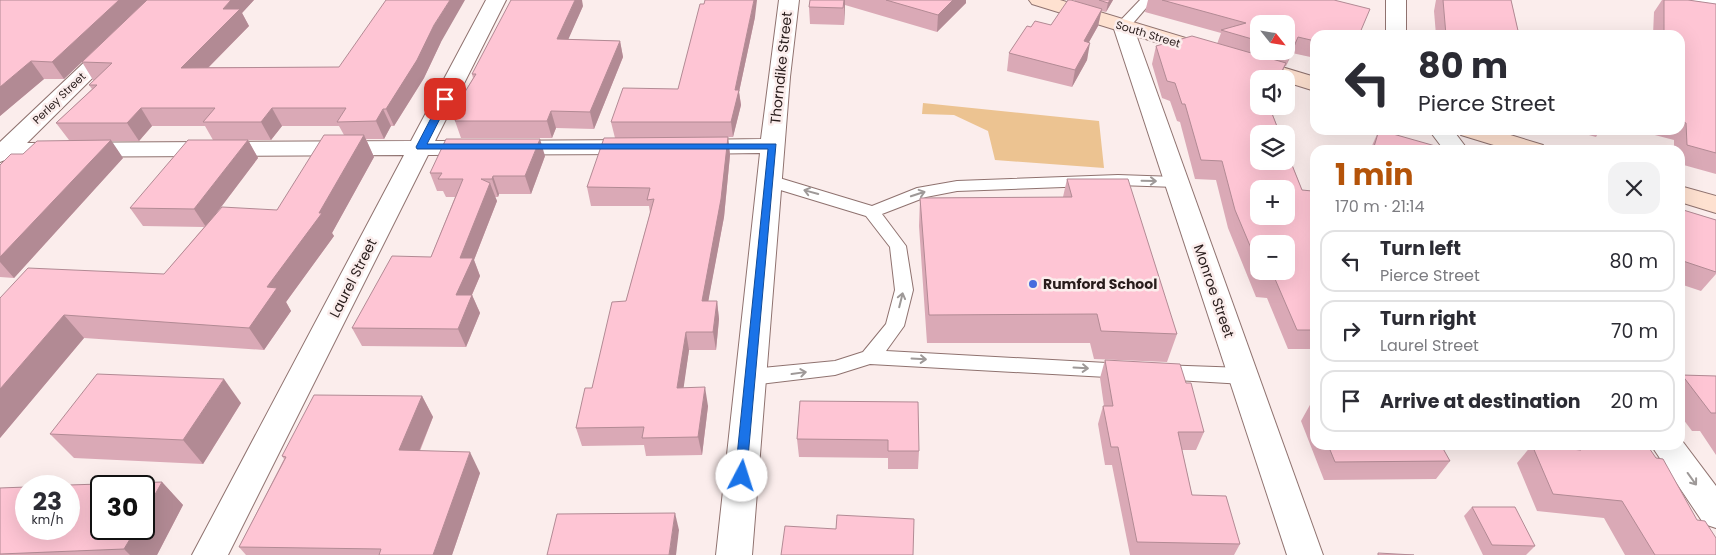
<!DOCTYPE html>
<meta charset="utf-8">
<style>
:root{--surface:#fff;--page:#f2f2f3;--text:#2b2b33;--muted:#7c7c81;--line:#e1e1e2;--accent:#b45309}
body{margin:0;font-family:Poppins,sans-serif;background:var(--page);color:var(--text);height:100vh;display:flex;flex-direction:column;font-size:19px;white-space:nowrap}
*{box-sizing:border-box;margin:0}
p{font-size:16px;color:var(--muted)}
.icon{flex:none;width:28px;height:28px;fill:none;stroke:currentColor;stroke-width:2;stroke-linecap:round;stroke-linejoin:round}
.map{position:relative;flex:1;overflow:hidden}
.sheet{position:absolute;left:1310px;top:145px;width:375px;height:305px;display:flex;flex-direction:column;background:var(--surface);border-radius:15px;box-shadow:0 5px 20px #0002}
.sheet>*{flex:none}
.guide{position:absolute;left:1310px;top:30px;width:375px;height:105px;border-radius:15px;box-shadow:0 5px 20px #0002;background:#fff;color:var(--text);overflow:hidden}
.needle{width:32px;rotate:120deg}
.tools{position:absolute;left:1250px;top:15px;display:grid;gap:10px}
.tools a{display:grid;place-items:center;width:45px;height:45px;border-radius:10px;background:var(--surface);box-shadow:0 5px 20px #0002;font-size:25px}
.speed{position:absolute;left:15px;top:475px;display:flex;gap:10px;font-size:25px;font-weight:700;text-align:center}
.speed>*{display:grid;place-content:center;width:65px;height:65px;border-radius:50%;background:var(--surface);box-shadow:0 5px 20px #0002;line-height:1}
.speed small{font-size:12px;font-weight:400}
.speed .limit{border:2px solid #111;border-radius:8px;background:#fff;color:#111}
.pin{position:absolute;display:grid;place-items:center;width:42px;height:42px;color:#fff;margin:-21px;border-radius:10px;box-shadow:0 2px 8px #0006}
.me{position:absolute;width:55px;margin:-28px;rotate:5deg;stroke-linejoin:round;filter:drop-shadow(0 0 4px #0008)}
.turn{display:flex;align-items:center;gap:18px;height:105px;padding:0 25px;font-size:22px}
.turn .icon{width:65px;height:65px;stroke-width:2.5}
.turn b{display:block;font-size:35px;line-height:42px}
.round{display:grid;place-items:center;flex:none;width:52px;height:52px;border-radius:15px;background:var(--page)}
.summary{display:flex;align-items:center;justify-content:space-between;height:85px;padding:0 25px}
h1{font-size:30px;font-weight:700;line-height:38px;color:var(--accent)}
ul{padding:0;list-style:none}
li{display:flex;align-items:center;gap:15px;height:62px;margin:0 10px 8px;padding:0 15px;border:2px solid var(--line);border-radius:15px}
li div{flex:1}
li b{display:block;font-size:19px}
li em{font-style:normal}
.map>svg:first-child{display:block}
.green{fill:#ecc391}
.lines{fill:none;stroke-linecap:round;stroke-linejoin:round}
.service-casing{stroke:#8f726f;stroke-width:2}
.minor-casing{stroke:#8f726f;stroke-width:2}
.secondary-casing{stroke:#8f726f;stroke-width:2}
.service{fill:#fff;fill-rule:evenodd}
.minor{fill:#fff;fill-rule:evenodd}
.secondary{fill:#fee1d0;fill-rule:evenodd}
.wall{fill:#daa9b6;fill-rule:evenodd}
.shaded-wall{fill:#b28a94}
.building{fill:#fec5d4;stroke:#b28a94;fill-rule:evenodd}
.oneway{stroke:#9e9998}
.route{fill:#1a73e8;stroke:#114b97}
.poi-dot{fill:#476cde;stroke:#fbedec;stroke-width:2}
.labels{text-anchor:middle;stroke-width:5;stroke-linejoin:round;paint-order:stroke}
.far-street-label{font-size:11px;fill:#281c1b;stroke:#fbedec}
.street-label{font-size:14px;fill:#281c1b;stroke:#fbedec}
.poi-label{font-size:14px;font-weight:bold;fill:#281c1b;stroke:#fbedec;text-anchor:start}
</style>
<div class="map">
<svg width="1716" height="555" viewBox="0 0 1716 555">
<rect width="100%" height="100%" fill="#fbedec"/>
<path class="green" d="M923 103 1099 121 1104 168 995 160 988 131 954 115 922 114Z"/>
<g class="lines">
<g class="service-casing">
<g id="service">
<path d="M1140 0H1153L1128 29H1118L1117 26 1118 23Z"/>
<path d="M1118 175 1176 177 1182 178 1184 182 1182 186 1176 187 1118 185 957 191 926 197 882 214 906 246 913 290 904 326 886 351 1125 364 1132 366 1135 371 1132 376 1125 378 870 364 835 375 751 385 744 382 741 377 744 372 751 369 835 361 863 352 886 324 895 290 890 247 866 216 764 185 762 181 764 177H776L872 206 917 188 957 181Z"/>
<path d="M1159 365 1244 368 1251 371 1254 376 1251 381 1244 384 1159 379 1152 377 1149 372 1152 367Z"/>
</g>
</g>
<g class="minor-casing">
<g id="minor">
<path d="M150 0H171L27 143 411 141 486 0H506L435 141 638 140 646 142 650 147 646 152 638 154 428 155 228 555H192L404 155 12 157 0 162V142Z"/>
<path d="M779 0H799L790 77 752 555H716L760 153 691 154 683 152 679 147 683 142 691 140 761 139Z"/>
<rect x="1386" y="0" width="20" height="35"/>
<path d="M1684 0H1716V10L1687 4Z"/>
<path d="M1123 20 1130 22 1133 26 1323 555H1287L1113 26 1116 22Z"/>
<path d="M1429 130H1453L1468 150H1444Z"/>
<path d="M1680 438 1716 486V528L1704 524 1651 445H1680Z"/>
</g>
</g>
<g class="secondary-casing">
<g id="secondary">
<path d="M1029 0H1060L1315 77V91L1286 82V79H1275L1032 4Z"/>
<path d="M1457 130H1494L1543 145 1547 150H1510L1461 135Z"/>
<path d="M1680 186 1716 196V213L1680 202Z"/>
</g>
</g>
<use href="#service" class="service"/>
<use href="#minor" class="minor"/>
<use href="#secondary" class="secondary"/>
</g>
<g class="wall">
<path d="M0 0H254L242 13 249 26 209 67H339L441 42 424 78 394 126H391L384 139H366L374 157 332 233 334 236 286 302 291 311 264 350 84 338 0 438V298L164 274 204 227 143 226 130 208 213 140 205 126H152L139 141H111L123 158 14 278 0 277V165L23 154 69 140 56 123 92 89 89 85 94 80H93L82 62 101 44 64 79H44L0 116ZM282 126H339L344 135 277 210 215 215 258 158 248 140H271Z"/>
<path d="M810 0H966V3L937 32 845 5 844 25 810 24 809 7Z"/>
<path d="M1075 0H1113L1106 12 1101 11 1098 26 1089 42 1087 60 1072 87 1007 71 1009 53 1031 27 1051 25 1074 1Z"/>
<path d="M1148 0H1334L1315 35V58L1292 53 1286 66H1285L1280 79H1259L1302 190 1315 200V349H1288L1267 298 1256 297 1228 228 1216 180 1195 179 1180 122 1177 121 1170 101 1162 98 1152 64 1156 46 1217 44 1221 33 1145 12ZM1259 24H1286V51H1259ZM1259 244 1286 271H1259Z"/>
<path d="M1436 0H1511L1519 35H1436L1434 11Z"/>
<path d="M1662 0H1688L1716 4V174L1680 164V150H1674V140L1651 134V130H1680V35H1653L1654 12Z"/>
<path d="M583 6 568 39 620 41 623 57 594 129 556 128 552 138H461L455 121 458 116 455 108 473 78 472 74Z"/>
<path d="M755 17 739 92 741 105 733 137H728L730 155 724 217 708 301H717L719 319 716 350H689L683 388 708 406 702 455 646 456 644 445 582 446 576 428 626 301 650 213 649 206H591L587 187 615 138 611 122 678 89Z"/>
<path d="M1379 130 1445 150H1370Z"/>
<path d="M1571 130H1600L1596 137Z"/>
<path d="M545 156 531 194H499L498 197H495L497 201 474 260 480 276 472 295 480 313 466 347 362 346 352 328 431 257 455 197H446L443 191H437L430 173Z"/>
<path d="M1067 179 1177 334 1167 362 1094 359 1090 343H927L919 226 920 198 1063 197Z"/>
<path d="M1680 209 1716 220V274L1701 291 1680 284Z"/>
<path d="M1105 360 1186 383 1204 432 1196 450H1182L1192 495 1240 544 1234 555H1130L1112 465H1105L1098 424 1103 406H1104L1100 378Z"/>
<path d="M1682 375 1716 376V455L1700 431H1692L1680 415V377Z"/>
<path d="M422 396 433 417 420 451 480 473 452 555H246L239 547 284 459 282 456Z"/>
<path d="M800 401 919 451 918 469H888V458L799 457 797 439Z"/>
<path d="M241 403 203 464 74 458 50 434Z"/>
<path d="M1311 403H1315V445H1441L1450 461 1436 479 1324 480 1301 421Z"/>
<path d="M1532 445 1553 447 1551 445H1647L1716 555H1625L1604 518 1537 511 1517 463Z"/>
<path d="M162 482 183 505 157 555H0V488Z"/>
<path d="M1472 507 1535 546 1526 555H1483L1464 516Z"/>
</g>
<g class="shaded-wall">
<path d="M119 0H147L64 79 52 62Z"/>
<path d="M231 0H254L242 13 249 26 191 85 181 68 223 9Z"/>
<path d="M450 0H465L441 42 424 78 394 126 386 109 434 25Z"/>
<path d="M575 0H582L583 6 561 56 557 39Z"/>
<path d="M754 0H757L755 17 739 92 741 105 733 137 731 122 735 90Z"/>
<path d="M844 0H845V5L844 25Z"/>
<path d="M953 0H966V3L937 32 938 15Z"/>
<path d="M1110 0H1113L1106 12 1108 3Z"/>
<path d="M1102 9 1098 26 1080 58 1084 41Z"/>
<path d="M1298 37 1292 53 1286 66 1292 51Z"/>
<path d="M620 41 623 57 594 129 590 112Z"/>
<path d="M1090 43 1087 60 1072 87 1075 70Z"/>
<path d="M31 61 44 79 0 116V87Z"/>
<path d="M141 108 152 126 139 141 127 123Z"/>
<path d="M272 108 282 126 271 140 261 122Z"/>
<path d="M383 109 391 126 384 139 376 121Z"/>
<path d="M551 111 556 128 552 138 547 121Z"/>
<path d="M364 135 374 157 332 233 334 236 286 302 291 311 264 350 249 328 267 287 319 213Z"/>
<path d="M728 137 730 155 724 217 705 319 702 301Z"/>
<path d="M540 139 545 156 531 194 525 176Z"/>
<path d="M111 140 123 158 14 278 0 262V257Z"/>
<path d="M248 140 258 158 206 227 194 209Z"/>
<path d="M493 176 499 194 498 197 492 179Z"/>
<path d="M490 183 497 201 474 260 480 276 464 313 456 295 460 258Z"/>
<path d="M472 295 480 313 466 347 458 329Z"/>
<path d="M717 301 719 319 716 350 713 332Z"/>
<path d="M64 315 84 338 0 438V389Z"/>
<path d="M686 332 689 350 681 406 677 388Z"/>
<path d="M224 379 241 403 203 464 183 440Z"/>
<path d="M705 387 708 406 702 455 698 437Z"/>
<path d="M422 396 433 417 411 471 399 450Z"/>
<path d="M470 452 480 473 452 555H433Z"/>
<path d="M162 482 183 505 157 555H130L124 549 136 529H144V514Z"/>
<path d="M675 513 679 530 676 555H669Z"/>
</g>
<g class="building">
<path d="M0 0H119L52 62 31 61 0 87Z"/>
<path d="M147 0H231L223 9H240L181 68 339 67 386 0H450L434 25 417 60 386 109H383L376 121 337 122 346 108H272L261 122H203L215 108H141L127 123H56L97 85H89L112 63 82 62Z"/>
<path d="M511 0H575L557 39 620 41 590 112 551 111 547 121H455L461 108H455L476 74H472Z"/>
<path d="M705 0H754L735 90H739L731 122H611L623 88 678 89 700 4H704Z"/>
<path d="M810 0H844L843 8 809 7Z"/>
<path d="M886 0H953L938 15Z"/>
<path d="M1068 0H1071L1102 9 1084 41 1090 43 1075 70 1009 53 1027 26 1031 27 1035 21 1051 25Z"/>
<path d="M1099 0H1110L1108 3Z"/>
<path d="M1162 0H1334L1370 9 1359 35H1315V41L1298 37 1292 51 1286 49V24H1259V41L1221 30 1246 23Z"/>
<path d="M1443 0H1511L1519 35H1446Z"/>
<path d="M1664 0H1688L1716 4V153L1687 145 1686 123 1680 121V35H1664Z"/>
<path d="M1192 36 1286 63 1278 79H1259V106H1269L1280 134H1259V161H1286V150L1302 190 1312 191 1315 200V330H1297L1275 279H1264L1260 271H1286V244H1259V267L1235 210 1222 161 1201 160 1185 104H1182L1175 83 1167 81 1156 46ZM1259 189H1286V216H1259Z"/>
<path d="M1379 130 1446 149 1445 150H1373Z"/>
<path d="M324 135H364L319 213H322L267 287 277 288 249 328 64 315 0 389V298L28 268 164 274 222 207 277 210Z"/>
<path d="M728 137 721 199 702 301H717L713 332H686L677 388 705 387 698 437 642 438 644 427 576 428 585 388H592L612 302 626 301 654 199 647 200 650 188 587 187 604 138Z"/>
<path d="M446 139H540L525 176H493L492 179H481L490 183 460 258H473L456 295H472L458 329 352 328 392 256 431 257 463 179H438L442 173H430Z"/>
<path d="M111 140 0 257V165L11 154H23L37 141Z"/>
<path d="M188 140H248L194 209 130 208Z"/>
<path d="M1067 179H1128L1177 334 1101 331 1097 314 929 315 920 198 1072 197Z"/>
<path d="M1680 209 1716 220V272L1680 260Z"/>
<path d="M1105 360 1180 364 1186 383H1191L1204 432H1178L1192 495 1226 496 1240 544 1137 542 1118 447H1111L1103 406H1113Z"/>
<path d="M97 374 224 379 183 440 50 434Z"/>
<path d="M1682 375 1716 376V413H1711Z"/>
<path d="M314 395 422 396 399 450 470 452 433 555H379L381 549 239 547 286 457 282 456Z"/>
<path d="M800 401 918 402 919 451H888V440L797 439Z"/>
<path d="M1311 403H1315V413Z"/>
<path d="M1328 445H1441L1450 461 1335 462Z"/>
<path d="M1532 445 1581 450 1578 445H1647L1656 458 1663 459 1697 520 1705 521 1716 538V555H1655L1622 501 1553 494Z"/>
<path d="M162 482 144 514V486H101V529H136L124 549 0 554V488L26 487V529H69V486H38Z"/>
<path d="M1472 507H1515L1535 546 1492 545Z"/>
<path d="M675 513 669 555H547L557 514Z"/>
<path d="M837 515 914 519 913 555H781L785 526 836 529Z"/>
<path d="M1378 553 1414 555H1378Z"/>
</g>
<defs><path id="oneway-shaft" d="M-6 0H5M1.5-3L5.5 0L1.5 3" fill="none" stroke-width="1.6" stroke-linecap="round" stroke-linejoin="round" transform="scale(1.25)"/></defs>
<g class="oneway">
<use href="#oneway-shaft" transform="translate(1149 181) rotate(1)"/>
<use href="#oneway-shaft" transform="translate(811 192) rotate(-165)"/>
<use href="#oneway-shaft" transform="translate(918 194) rotate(-18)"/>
<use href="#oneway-shaft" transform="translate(901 300) rotate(-76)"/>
<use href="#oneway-shaft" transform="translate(919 359) rotate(3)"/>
<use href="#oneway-shaft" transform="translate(1081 368) rotate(3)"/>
<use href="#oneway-shaft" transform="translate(799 373) rotate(-8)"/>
<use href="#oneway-shaft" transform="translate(1692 479) rotate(54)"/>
</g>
<path class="route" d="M442 97 450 99 427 144H776L746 480H737L735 476 768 149H417L416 147Z"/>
<circle class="poi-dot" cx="1033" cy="284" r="5"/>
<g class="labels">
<g class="far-street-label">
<text transform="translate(1148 34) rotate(17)" y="4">South Street</text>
<text transform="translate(59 98) rotate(-44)" y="4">Perley Street</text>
</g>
<g class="street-label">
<text transform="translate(781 68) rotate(-84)" y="5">Thorndike Street</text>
<text transform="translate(353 278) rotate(-63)" y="5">Laurel Street</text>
<text transform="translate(1214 291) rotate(71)" y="5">Monroe Street</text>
</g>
<g class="poi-label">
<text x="1043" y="289">Rumford School</text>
</g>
</g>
</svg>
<div class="tools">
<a><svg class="needle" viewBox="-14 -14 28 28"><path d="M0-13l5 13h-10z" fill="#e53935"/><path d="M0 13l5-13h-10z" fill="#7c7c81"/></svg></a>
<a><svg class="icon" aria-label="sound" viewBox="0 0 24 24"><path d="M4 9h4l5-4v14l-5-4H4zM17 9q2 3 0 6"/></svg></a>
<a><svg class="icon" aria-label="layers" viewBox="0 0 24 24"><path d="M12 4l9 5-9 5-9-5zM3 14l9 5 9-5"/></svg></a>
<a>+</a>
<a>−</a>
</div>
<div class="speed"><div>23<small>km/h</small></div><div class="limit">30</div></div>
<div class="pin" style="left:445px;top:99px;background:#d93025"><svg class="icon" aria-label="arrive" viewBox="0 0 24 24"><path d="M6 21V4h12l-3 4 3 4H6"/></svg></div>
<svg class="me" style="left:742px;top:476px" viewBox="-20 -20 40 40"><circle r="19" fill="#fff"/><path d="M0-13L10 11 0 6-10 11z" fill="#1a73e8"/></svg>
<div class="guide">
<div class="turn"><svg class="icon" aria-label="left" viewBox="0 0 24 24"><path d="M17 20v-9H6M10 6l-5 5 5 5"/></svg><div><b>80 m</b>Pierce Street</div></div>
</div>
<section class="sheet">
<div class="summary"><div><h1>1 min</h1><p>170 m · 21:14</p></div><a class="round"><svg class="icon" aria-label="close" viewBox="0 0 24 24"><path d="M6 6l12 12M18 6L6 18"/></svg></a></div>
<ul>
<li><svg class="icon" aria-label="left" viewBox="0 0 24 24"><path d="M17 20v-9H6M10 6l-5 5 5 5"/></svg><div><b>Turn left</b><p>Pierce Street</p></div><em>80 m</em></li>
<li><svg class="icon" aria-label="right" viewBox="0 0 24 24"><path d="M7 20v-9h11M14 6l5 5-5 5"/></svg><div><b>Turn right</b><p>Laurel Street</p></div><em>70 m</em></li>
<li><svg class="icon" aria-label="arrive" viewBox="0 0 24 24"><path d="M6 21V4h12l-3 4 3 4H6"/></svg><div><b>Arrive at destination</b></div><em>20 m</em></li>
</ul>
</section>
</div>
